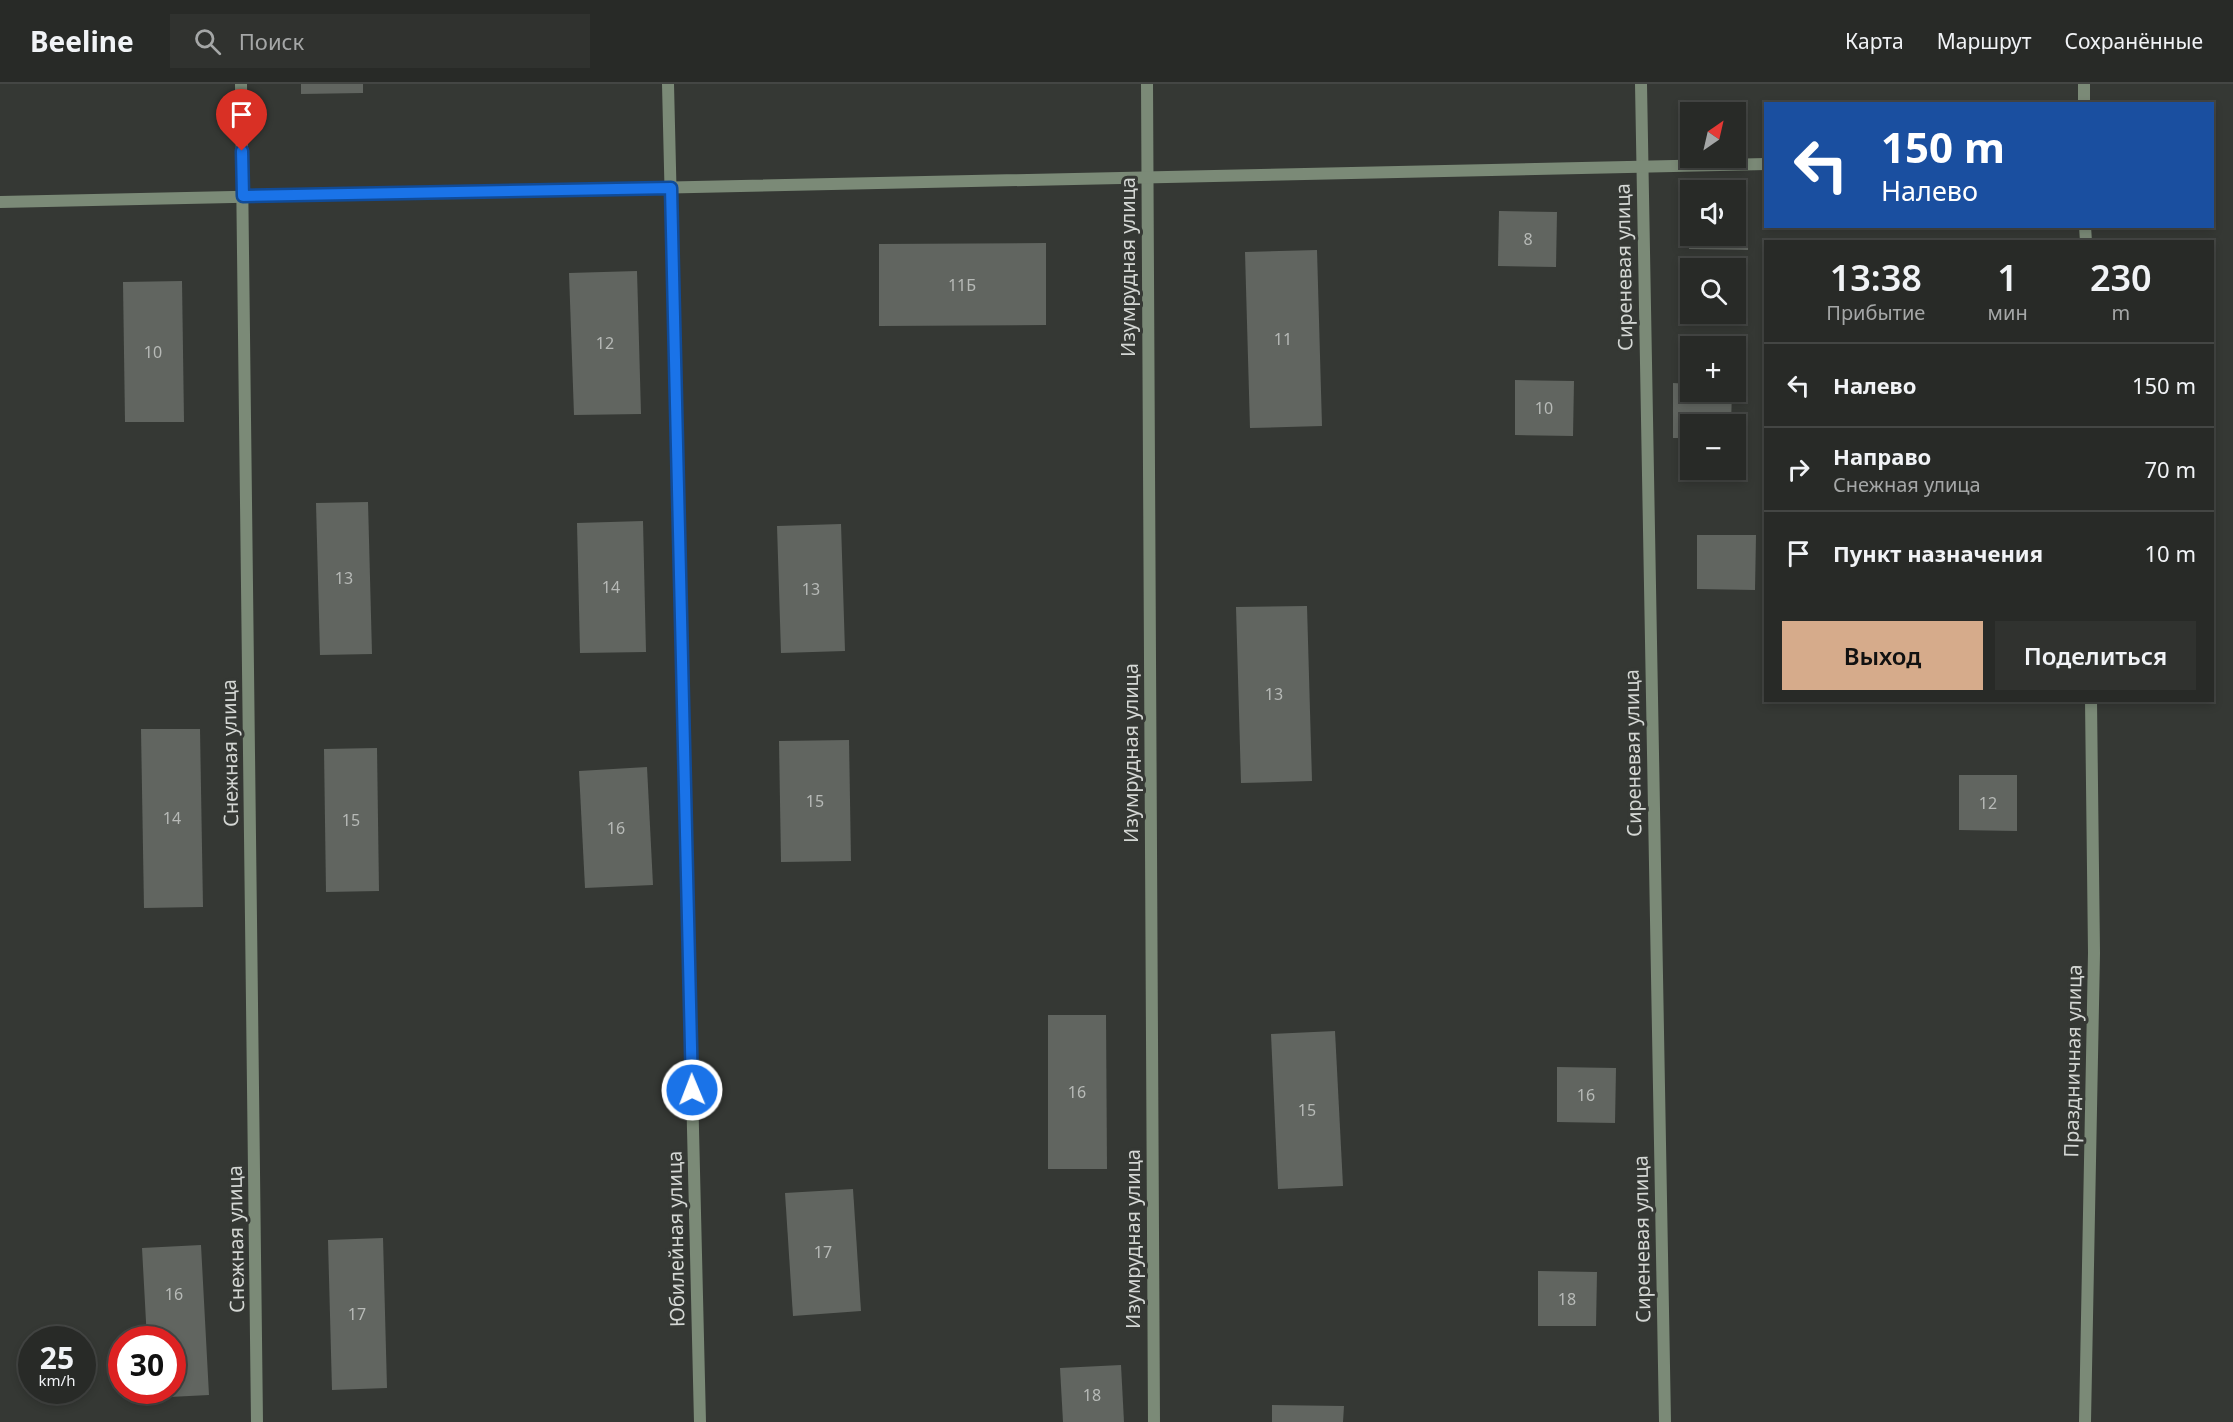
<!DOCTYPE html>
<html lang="ru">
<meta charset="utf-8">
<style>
:root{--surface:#282a27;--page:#30322f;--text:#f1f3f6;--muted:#a5a7a7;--line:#444644;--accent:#d6ab8b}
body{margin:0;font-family:"Noto Sans",sans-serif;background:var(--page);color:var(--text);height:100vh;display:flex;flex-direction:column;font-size:22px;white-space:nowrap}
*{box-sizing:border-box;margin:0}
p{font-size:20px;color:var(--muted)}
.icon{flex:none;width:33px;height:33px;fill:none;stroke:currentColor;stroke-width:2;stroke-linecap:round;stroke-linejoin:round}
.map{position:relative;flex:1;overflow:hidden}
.details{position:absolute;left:1764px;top:156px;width:450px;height:462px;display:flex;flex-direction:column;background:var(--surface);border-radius:0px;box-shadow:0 3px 9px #0003,0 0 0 2px var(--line)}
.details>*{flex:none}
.hud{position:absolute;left:1764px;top:18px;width:450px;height:126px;border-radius:0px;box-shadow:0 3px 9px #0003,0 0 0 2px var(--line);background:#1a4fa0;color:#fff;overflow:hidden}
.needle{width:39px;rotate:34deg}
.buttons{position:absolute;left:1680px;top:18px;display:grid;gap:12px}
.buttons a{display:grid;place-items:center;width:66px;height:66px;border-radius:0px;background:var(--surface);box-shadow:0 3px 9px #0003,0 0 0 2px var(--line);font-size:30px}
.speed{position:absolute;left:18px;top:1242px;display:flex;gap:12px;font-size:30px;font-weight:700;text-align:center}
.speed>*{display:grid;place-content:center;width:78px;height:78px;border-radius:50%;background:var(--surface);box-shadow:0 3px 9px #0003,0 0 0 2px var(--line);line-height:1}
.speed small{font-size:15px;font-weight:400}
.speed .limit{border:9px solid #d22;background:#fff;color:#111}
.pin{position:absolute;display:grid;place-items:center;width:51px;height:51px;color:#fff;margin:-62px -26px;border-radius:50% 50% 50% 0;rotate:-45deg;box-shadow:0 0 6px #0007}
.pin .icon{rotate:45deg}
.me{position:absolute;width:66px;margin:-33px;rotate:359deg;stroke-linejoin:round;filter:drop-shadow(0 0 4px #0008)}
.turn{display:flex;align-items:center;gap:21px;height:126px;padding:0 18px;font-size:27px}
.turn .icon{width:78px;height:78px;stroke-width:2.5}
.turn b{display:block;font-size:42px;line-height:51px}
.eta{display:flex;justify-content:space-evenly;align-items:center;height:102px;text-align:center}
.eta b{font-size:36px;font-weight:600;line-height:42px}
.action{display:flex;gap:12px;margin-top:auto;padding:12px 18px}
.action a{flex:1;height:69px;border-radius:0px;background:var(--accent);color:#111;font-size:24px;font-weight:600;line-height:69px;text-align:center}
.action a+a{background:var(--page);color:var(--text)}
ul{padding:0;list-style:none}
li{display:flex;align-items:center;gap:18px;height:84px;padding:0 18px;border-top:2px solid var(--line)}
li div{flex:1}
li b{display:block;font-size:22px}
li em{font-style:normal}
header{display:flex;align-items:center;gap:36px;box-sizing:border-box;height:84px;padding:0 30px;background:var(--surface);border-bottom:2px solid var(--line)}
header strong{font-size:28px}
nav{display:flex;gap:33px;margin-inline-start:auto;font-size:21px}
.search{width:420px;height:54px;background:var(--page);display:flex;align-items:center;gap:15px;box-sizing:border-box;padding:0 21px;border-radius:0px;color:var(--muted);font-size:22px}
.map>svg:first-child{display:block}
.building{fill:#616560}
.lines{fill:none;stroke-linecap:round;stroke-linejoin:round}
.street{stroke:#7b8a77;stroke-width:12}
.route-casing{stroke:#114b97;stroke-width:15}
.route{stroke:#1a73e8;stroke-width:10}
.labels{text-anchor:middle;stroke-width:6;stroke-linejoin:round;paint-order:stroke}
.number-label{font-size:16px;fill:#b7bab7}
.street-label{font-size:20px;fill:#d4d7d4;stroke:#353834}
</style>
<header>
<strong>Beeline</strong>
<div class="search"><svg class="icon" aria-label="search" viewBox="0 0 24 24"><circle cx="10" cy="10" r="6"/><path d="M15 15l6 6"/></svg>Поиск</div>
<nav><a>Карта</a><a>Маршрут</a><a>Сохранённые</a></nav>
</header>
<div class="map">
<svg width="2233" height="1338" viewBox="0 0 2233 1338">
<rect width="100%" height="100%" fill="#353834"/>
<g class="building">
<path d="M301 0H363V9L301 10Z"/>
<path d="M1736 111 1748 112V166L1689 165V152H1736Z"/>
<path d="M1499 127 1557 128 1556 183 1498 182Z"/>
<path d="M1046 159V241L879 242V160Z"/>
<path d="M1317 166 1322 342 1250 344 1245 168Z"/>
<path d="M637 187 641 330 574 331 569 189Z"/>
<path d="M182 197 184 338H125L123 198Z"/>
<path d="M1515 296 1574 297 1573 352 1515 351Z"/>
<path d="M1673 299 1690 300V308H1732L1731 340H1690V354H1673Z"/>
<path d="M368 418 372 570 320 571 316 419Z"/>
<path d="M643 437 646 568 580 569 577 439Z"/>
<path d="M841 440 845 567 781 569 777 442Z"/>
<path d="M1697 451H1756L1755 506 1697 505Z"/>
<path d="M1307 522 1312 697 1241 699 1236 523Z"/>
<path d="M141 645H200L203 823 144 824Z"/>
<path d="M849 656 851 777 781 778 779 657Z"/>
<path d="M377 664 379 807 326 808 324 665Z"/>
<path d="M647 683 653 801 585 804 579 687Z"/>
<path d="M1959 691H2017V747L1959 746Z"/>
<path d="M1048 931H1106L1107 1085H1048Z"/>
<path d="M1335 947 1343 1102 1278 1105 1271 950Z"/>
<path d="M1557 983 1616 984 1615 1039 1557 1038Z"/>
<path d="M853 1105 861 1227 793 1232 785 1109Z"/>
<path d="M383 1154 387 1304 332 1306 328 1156Z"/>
<path d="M201 1161 209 1311 150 1314 149 1306H172V1256H147L142 1164Z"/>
<path d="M1538 1187 1597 1188 1596 1242H1538Z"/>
<path d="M1121 1281 1124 1338H1063L1060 1284Z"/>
<path d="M1272 1321 1344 1322 1343 1338H1272Z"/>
</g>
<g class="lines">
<g class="street">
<path d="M241 0 257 1338"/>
<path d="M668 0 700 1338"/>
<path d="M1147 0 1154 1338"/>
<path d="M1641 0 1665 1338"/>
<path d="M2084 0V20"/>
<path d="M0 118 1766 80"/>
<path d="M2085 142 2086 158"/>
<path d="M2085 1338 2094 869 2091 616"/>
</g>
</g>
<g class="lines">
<g class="route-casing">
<path id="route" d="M242 67 243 112 671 104 692 1006"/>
</g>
<use href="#route" class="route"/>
</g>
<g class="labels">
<g class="number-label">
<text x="1528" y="161">8</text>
<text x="962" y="207">11Б</text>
<text x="1283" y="261">11</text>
<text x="605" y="265">12</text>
<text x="153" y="274">10</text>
<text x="1544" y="330">10</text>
<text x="344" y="500">13</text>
<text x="611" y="509">14</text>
<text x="811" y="511">13</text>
<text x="1274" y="616">13</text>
<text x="815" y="723">15</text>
<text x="1988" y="725">12</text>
<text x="172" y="740">14</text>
<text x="351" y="742">15</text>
<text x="616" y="750">16</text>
<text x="1077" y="1014">16</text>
<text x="1586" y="1017">16</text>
<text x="1307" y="1032">15</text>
<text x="823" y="1174">17</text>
<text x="174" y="1216">16</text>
<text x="1567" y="1221">18</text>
<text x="357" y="1236">17</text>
<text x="1092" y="1317">18</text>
</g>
<g class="street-label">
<text transform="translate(1128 183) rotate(-90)" y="7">Изумрудная улица</text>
<text transform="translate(1624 183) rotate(-91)" y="7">Сиреневая улица</text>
<text transform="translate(230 669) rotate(-91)" y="7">Снежная улица</text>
<text transform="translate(1131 669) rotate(-90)" y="7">Изумрудная улица</text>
<text transform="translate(1633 669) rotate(-91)" y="7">Сиреневая улица</text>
<text transform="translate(2073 977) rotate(-89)" y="7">Праздничная улица</text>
<text transform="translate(236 1155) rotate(-91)" y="7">Снежная улица</text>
<text transform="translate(676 1155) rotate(-91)" y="7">Юбилейная улица</text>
<text transform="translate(1133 1155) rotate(-90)" y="7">Изумрудная улица</text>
<text transform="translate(1642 1155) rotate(-91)" y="7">Сиреневая улица</text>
</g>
</g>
</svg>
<div class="buttons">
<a><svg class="needle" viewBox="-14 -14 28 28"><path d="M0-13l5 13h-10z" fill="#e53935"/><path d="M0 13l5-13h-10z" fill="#a5a7a7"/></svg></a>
<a><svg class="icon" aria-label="sound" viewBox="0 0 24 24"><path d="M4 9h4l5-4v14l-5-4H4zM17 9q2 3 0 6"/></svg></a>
<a><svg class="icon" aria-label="search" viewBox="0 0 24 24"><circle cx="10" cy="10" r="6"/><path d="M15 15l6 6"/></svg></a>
<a>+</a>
<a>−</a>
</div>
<div class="speed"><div>25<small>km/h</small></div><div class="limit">30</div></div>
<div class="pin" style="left:242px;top:67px;background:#d93025"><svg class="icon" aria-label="arrive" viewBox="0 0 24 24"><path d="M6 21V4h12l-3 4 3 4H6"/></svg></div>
<svg class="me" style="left:692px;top:1006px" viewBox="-20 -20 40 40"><circle r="17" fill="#1a73e8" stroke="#fff" stroke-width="3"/><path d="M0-11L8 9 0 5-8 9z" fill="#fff"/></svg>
<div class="hud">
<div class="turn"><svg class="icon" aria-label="left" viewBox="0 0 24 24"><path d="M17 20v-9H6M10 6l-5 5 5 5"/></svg><div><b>150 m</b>Налево</div></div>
</div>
<section class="details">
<div class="eta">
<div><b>13:38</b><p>Прибытие</p></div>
<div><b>1</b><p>мин</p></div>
<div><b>230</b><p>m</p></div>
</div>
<ul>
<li><svg class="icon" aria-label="left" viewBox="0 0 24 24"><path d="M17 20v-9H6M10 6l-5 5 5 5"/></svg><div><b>Налево</b></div><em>150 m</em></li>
<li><svg class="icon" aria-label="right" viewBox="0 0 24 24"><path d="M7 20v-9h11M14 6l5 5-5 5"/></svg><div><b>Направо</b><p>Снежная улица</p></div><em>70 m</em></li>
<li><svg class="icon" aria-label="arrive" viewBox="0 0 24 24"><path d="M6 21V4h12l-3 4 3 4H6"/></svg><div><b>Пункт назначения</b></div><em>10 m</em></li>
</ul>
<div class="action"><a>Выход</a><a>Поделиться</a></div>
</section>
</div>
